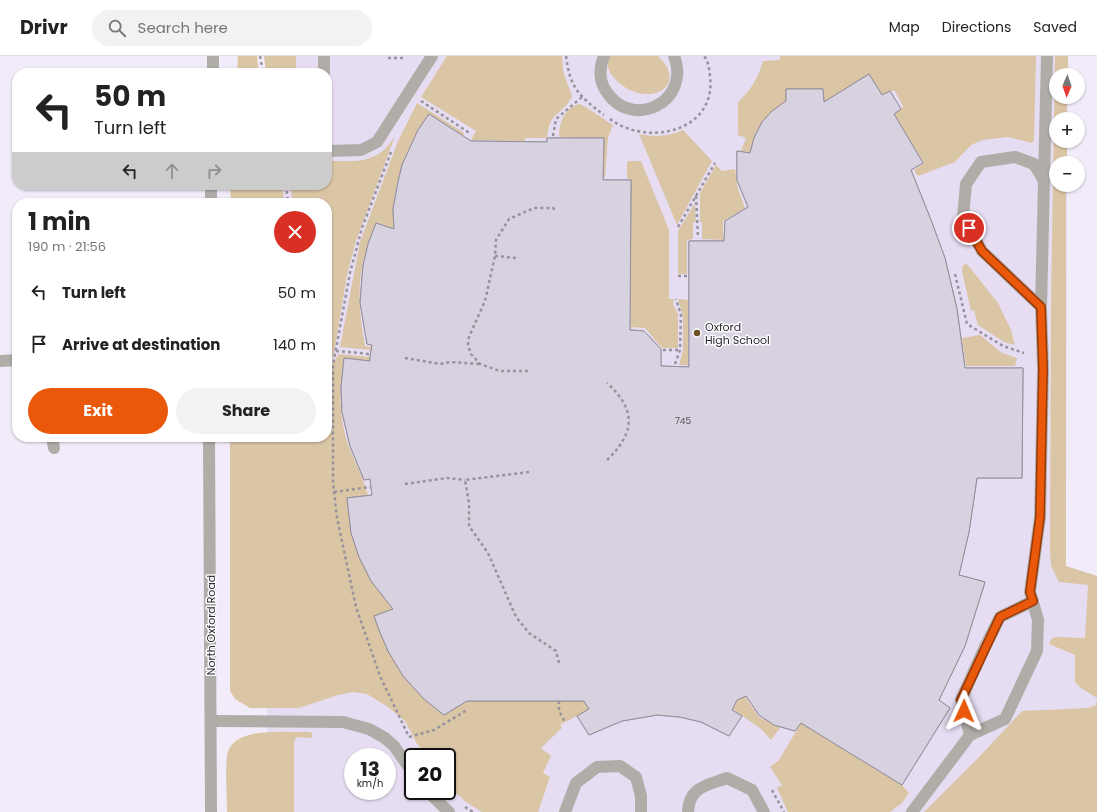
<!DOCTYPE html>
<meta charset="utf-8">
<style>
:root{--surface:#fff;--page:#f2f2f2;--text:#222;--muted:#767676;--line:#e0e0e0;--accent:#ea580c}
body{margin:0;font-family:Poppins,sans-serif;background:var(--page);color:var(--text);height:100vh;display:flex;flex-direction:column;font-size:15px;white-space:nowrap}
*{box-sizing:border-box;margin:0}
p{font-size:13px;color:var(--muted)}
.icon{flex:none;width:22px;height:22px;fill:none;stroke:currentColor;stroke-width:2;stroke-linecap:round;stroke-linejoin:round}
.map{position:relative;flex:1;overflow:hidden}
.side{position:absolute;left:12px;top:142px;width:320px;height:244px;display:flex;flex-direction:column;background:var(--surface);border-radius:16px;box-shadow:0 1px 3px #0004}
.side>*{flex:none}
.top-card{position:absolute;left:12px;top:12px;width:320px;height:122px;border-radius:16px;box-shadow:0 1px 3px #0004;background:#fff;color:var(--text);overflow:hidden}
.needle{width:26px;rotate:182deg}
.controls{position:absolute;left:1049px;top:12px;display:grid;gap:8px}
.controls a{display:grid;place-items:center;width:36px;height:36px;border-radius:50%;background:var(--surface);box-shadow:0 1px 3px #0004;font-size:20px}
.speed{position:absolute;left:344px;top:692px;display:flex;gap:8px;font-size:20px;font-weight:700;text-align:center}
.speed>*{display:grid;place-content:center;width:52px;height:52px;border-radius:50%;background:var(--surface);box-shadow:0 1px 3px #0004;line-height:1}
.speed small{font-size:10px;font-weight:400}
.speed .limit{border:2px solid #111;border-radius:6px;background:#fff;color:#111}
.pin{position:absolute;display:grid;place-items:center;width:34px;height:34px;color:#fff;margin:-17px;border:2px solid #fff;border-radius:50%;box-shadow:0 1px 4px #0007}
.me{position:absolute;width:44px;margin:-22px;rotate:1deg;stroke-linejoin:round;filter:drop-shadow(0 0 3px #0008)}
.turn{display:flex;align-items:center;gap:14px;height:84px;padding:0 16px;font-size:18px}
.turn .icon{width:52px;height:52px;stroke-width:2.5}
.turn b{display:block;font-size:28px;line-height:34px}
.lanes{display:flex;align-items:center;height:38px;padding:0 16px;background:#0003;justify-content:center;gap:20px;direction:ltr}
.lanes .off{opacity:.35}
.round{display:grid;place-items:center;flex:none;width:42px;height:42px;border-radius:21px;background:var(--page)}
.summary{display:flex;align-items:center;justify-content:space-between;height:68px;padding:0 16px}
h1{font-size:24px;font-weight:700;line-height:30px}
.button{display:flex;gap:8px;margin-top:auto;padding:8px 16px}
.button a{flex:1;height:46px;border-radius:24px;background:var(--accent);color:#fff;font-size:16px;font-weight:700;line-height:46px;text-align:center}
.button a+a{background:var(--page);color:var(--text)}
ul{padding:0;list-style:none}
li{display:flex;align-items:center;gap:12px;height:52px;padding:0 16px}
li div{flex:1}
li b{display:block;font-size:15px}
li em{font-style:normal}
header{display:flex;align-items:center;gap:24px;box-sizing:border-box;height:56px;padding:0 20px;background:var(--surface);border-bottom:1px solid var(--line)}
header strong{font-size:19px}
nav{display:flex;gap:22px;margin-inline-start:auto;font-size:14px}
.search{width:280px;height:36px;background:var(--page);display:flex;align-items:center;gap:10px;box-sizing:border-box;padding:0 14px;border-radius:22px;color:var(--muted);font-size:15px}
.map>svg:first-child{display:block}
.built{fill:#e7ddf3;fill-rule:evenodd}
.green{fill:#dac5a5}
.building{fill:#d8d2e0;stroke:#958f9c;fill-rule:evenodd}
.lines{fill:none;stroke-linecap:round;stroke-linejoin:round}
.path{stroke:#97929c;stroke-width:2.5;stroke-dasharray:3 3;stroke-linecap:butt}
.lane{stroke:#b0aca7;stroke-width:12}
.street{stroke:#b0aca7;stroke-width:12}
.route-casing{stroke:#983908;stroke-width:10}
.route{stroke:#ea580c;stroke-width:7}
.poi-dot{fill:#6e5225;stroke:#fdfcff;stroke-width:1.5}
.labels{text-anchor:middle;stroke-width:3;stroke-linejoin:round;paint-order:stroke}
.number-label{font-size:9px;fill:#555259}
.poi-label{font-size:11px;fill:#29272c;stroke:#fdfcff;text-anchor:start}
.street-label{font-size:11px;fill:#29272c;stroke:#fdfcff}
</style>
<header>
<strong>Drivr</strong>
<div class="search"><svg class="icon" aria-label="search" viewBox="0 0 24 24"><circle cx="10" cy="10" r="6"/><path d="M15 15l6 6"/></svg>Search here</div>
<nav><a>Map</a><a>Directions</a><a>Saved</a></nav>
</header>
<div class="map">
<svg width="1097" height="756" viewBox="0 0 1097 756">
<rect width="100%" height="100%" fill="#f2ecfa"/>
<path class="built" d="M270 0H1068V19H1056V41H1068L1067 63H1056V85H1067V107H1056V129H1067L1066 510 1097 520V756H267L268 381H327V147H269V129H327V17H270ZM353 701H387V735H353ZM413 701H447V735H413Z"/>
<g class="green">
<path d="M238 0H257L259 17H237Z"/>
<path d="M264 0H296V17H266Z"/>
<path d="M447 0H562L563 15 572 40C564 59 549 54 547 82H526L524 85 471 84 476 75 421 41Z"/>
<path d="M608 0H658C690 30 648 54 617 25 609 17 606 11 608 0Z"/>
<path d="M780 0H1036L1034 84 1032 87 1008 81 983 84 971 89 955 106 918 120 914 114 924 107 894 58 903 51 895 35H890L882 39 869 18 824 46 823 33 786 34V45C767 57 754 73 750 96L741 95 746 82 738 79V46C751 34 758 22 763 5L780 4Z"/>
<path d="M1055 0H1068V19H1056V41H1067V63H1056V85H1067V107H1056V129H1066V510L1097 520V756H924L978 702 1022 655 1088 652 1096 649 1097 642 1081 632 1075 626V599L1049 588 1052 582 1058 581 1085 582 1088 529 1059 526 1051 510 1050 495 1051 247Z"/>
<path d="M417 47 464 77 463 79 429 58C404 91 392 131 393 173L376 166C357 213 356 240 365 290L371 291V294L340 291 360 186 398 85Z"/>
<path d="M579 48C585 49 606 65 613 69L608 82 605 121H604V82L559 81C559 68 564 52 579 48Z"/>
<path d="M683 74 712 105 677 169 639 78C655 81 668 81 683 74Z"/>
<path d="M395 80 356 185 347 219 333 303 328 304 327 147H292L291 129H327V105C357 105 377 109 395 80Z"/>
<path d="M629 105H641L669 174V243H674L673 248 678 258V292H662L645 272 631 271V124L627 122V106Z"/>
<path d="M716 109 722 115 735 113 738 133 745 152 723 165V184L702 183V166H700V137Z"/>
<path d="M230 129H283L284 147H231Z"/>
<path d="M695 147 696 166H693V183L687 184V218H678V175Z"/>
<path d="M967 208 998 247 1011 274 1015 289 1004 286 978 269 974 254 971 255 962 215 963 209Z"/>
<path d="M678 243 688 244V309H679L683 294V260Z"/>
<path d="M980 279 1002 297 1017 302 1015 310H966L962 282Z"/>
<path d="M339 298 370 301V305L344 302C338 334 339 367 351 396 357 411 364 424 368 439L347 442 393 553 375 560C387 600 408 634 444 659L467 645H584L589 653 560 669 562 672 541 692 551 700 543 717 550 721 538 756H482L466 746 447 729V701H427L416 686 405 665 388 651 367 638 353 636 338 639 299 652H250L235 643 230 635V381H327V316Z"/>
<path d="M745 641 759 661 780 672 771 684 761 673 733 653 738 644Z"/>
<path d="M801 667 902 729 909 737 902 747 890 756H788L777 732 782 729 770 711 779 704Z"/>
<path d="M309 676 312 677V682L296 681 294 687V756H227C227 738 225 718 227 700 231 669 287 677 309 676Z"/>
</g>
<g class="building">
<path d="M869 18 882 39 890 35 901 53 894 58 923 107 911 114 931 164 945 202 957 253 965 312H1023L1022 422H977L969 476 959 519 985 526 965 590 939 644 950 652 902 729 801 667 795 675 774 669 759 659 746 640 737 644 732 654 742 660 729 680 701 666 680 661 657 659 622 665 589 679 577 660 589 653 584 645H467L444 659 424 643 403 620 388 595 379 574 374 560 393 553 371 525 359 501 351 477 347 442 372 439 370 423 364 424 350 390 342 356 341 332 344 302 370 305V301L372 289 367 288 360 246 363 210 368 188 376 167 394 173 393 153 398 126 402 109 418 74 429 58 471 85 547 86V82H604L603 124H631L630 274 644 275 661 293V310L689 311V185H724L725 165 748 151 737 124V95L750 97 754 82 762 66 772 55 786 45V33H823L824 46ZM556 128 557 152 546 164H516V238H546L556 249 555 274 503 273V283L528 309V328H479L480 314H443V328L419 327 416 336 405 335V295L427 298 433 264 451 203 466 164 483 129ZM630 320H639L647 328 646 403 639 411H630V406H609L603 400V331L610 324 630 325ZM405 401H440V415L479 416V402H529V421L503 447V456H555V505L541 504 542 542H555V569H564L563 593 568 594V608L553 607V600H481L453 536 437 483 427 431 404 434ZM661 420H689L685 591H629V542H643V506H629V456H643L661 439ZM803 516 828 519 851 529 836 564 825 558 811 554 786 555 767 564 758 571 749 583 743 599 735 598 736 561 738 554 764 538 776 534 774 532V520Z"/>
<path d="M869 18 882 39 890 35 901 53 894 58 923 107 911 114 931 164 945 202 957 253 965 312H1023L1022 422H977L969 476 959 519 985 526 965 590 939 644 950 652 902 729 801 667 795 675 774 669 759 659 746 640 737 644 732 654 742 660 729 680 701 666 680 661 657 659 622 665 589 679 577 660 589 653 584 645H467L444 659 424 643 403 620 388 595 379 574 374 560 393 553 371 525 359 501 351 477 347 442 372 439 370 423 364 424 350 390 342 356 341 332 344 302 370 305V301L372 289 367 288 360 246 363 210 368 188 376 167 394 173 393 153 398 126 402 109 418 74 429 58 471 85 547 86V82H604L603 124H631L630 274 644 275 661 293V310L689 311V185H724L725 165 748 151 737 124V95L750 97 754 82 762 66 772 55 786 45V33H823L824 46Z"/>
</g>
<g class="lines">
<g class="path">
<path d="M260 0 263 17"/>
<path d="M566 0C570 32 579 40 604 59"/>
<path d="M388 2H404"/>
<path d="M421 45 471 78"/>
<path d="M610 63C647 91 717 76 710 20 709 13 709 6 704 0"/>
<path d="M553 80 556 63 582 41"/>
<path d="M391 96 362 172 350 217 333 309V427L337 462 356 551 380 620 409 681"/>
<path d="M286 129 288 147"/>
<path d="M696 140 698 181"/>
<path d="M678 171 715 107"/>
<path d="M495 200 516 202"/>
<path d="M955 218 967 268 1003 290 1024 297"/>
<path d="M678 220H688"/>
<path d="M663 294H680"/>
<path d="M336 295 370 298"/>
<path d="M405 302 440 308 450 306 479 308"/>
<path d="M675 308 680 294 681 259 676 243"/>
<path d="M327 315 332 323"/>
<path d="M528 315H500L480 308 471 298 468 289 469 281 485 245 495 200 496 184 509 163 534 152H553L555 154"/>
<path d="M607 404C635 377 637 354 607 327"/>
<path d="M529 416 465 424 469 447V470L488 497 516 561 529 577 556 595 559 607"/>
<path d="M405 428 447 422 465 424"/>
<path d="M334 436 370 431"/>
<path d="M559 645V655L565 666"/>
<path d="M409 681 434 674 467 654"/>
<path d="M772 734 784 756"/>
<path d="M465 751 473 756"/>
</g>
<g class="lane">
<path d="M324 0V17"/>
<path d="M604 0C599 11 599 25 606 35 632 76 692 45 674 0"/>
<path d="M327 95 361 94 377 86 432 0"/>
<path d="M1044 124 1047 0"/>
<path d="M0 305 17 304"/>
<path d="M52 381 54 392"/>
<path d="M212 665 343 666 369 673 385 682 394 690 413 717"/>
<path d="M970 679 961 644 984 593 1000 561 1033 545"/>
<path d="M427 735 449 756"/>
<path d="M565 756 576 727 597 711 620 710 636 721 641 740V756"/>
<path d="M688 756C689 731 707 729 727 722L752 734 764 756"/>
<path d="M912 756 970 679 1005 663 1037 595 1038 564 1030 536 1040 461 1043 313 1041 251 1044 125 1034 108 1015 101 981 106 966 128 963 161 982 195 1041 251"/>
</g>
<g class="street">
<path d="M213 17V0"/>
<path d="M211 147V129"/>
<path d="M209 381 211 756"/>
</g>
</g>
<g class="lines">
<g class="route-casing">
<path id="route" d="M964 655 961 644 1000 561 1033 545 1030 536 1040 461 1043 313 1041 251 982 195 969 172"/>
</g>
<use href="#route" class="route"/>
</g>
<circle class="poi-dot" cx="697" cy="277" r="4"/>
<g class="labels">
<g class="number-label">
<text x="683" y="368">745</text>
</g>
<g class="poi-label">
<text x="705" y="275">Oxford<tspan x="705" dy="13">High School</tspan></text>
</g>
<g class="street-label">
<text transform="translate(211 569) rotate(-90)" y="4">North Oxford Road</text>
</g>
</g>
</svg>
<div class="controls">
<a><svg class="needle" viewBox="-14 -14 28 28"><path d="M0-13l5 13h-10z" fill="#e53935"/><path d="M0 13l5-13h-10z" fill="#767676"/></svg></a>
<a>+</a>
<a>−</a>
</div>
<div class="speed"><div>13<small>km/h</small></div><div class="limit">20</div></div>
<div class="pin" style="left:969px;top:172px;background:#d93025"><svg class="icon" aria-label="arrive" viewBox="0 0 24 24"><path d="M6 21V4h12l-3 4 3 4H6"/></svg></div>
<svg class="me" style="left:964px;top:655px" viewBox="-20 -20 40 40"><path d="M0-17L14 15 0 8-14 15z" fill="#ea580c" stroke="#fff" stroke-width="4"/></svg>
<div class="top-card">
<div class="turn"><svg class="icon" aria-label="left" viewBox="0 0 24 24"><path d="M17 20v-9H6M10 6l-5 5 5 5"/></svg><div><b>50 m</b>Turn left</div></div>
<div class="lanes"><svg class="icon" aria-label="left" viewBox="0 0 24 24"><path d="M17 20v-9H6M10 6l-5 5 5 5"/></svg><svg class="icon off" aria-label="ahead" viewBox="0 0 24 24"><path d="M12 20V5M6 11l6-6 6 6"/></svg><svg class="icon off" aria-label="right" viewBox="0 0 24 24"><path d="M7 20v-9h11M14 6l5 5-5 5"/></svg></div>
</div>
<section class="side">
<div class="summary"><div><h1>1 min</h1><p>190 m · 21:56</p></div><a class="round" style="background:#d93025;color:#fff"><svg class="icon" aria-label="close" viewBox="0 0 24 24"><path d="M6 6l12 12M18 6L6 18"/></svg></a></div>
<ul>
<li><svg class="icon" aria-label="left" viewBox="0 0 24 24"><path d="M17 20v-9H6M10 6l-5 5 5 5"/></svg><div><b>Turn left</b></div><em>50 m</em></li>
<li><svg class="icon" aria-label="arrive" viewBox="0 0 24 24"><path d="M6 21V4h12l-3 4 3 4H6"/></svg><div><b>Arrive at destination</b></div><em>140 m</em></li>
</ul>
<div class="button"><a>Exit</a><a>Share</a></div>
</section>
</div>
